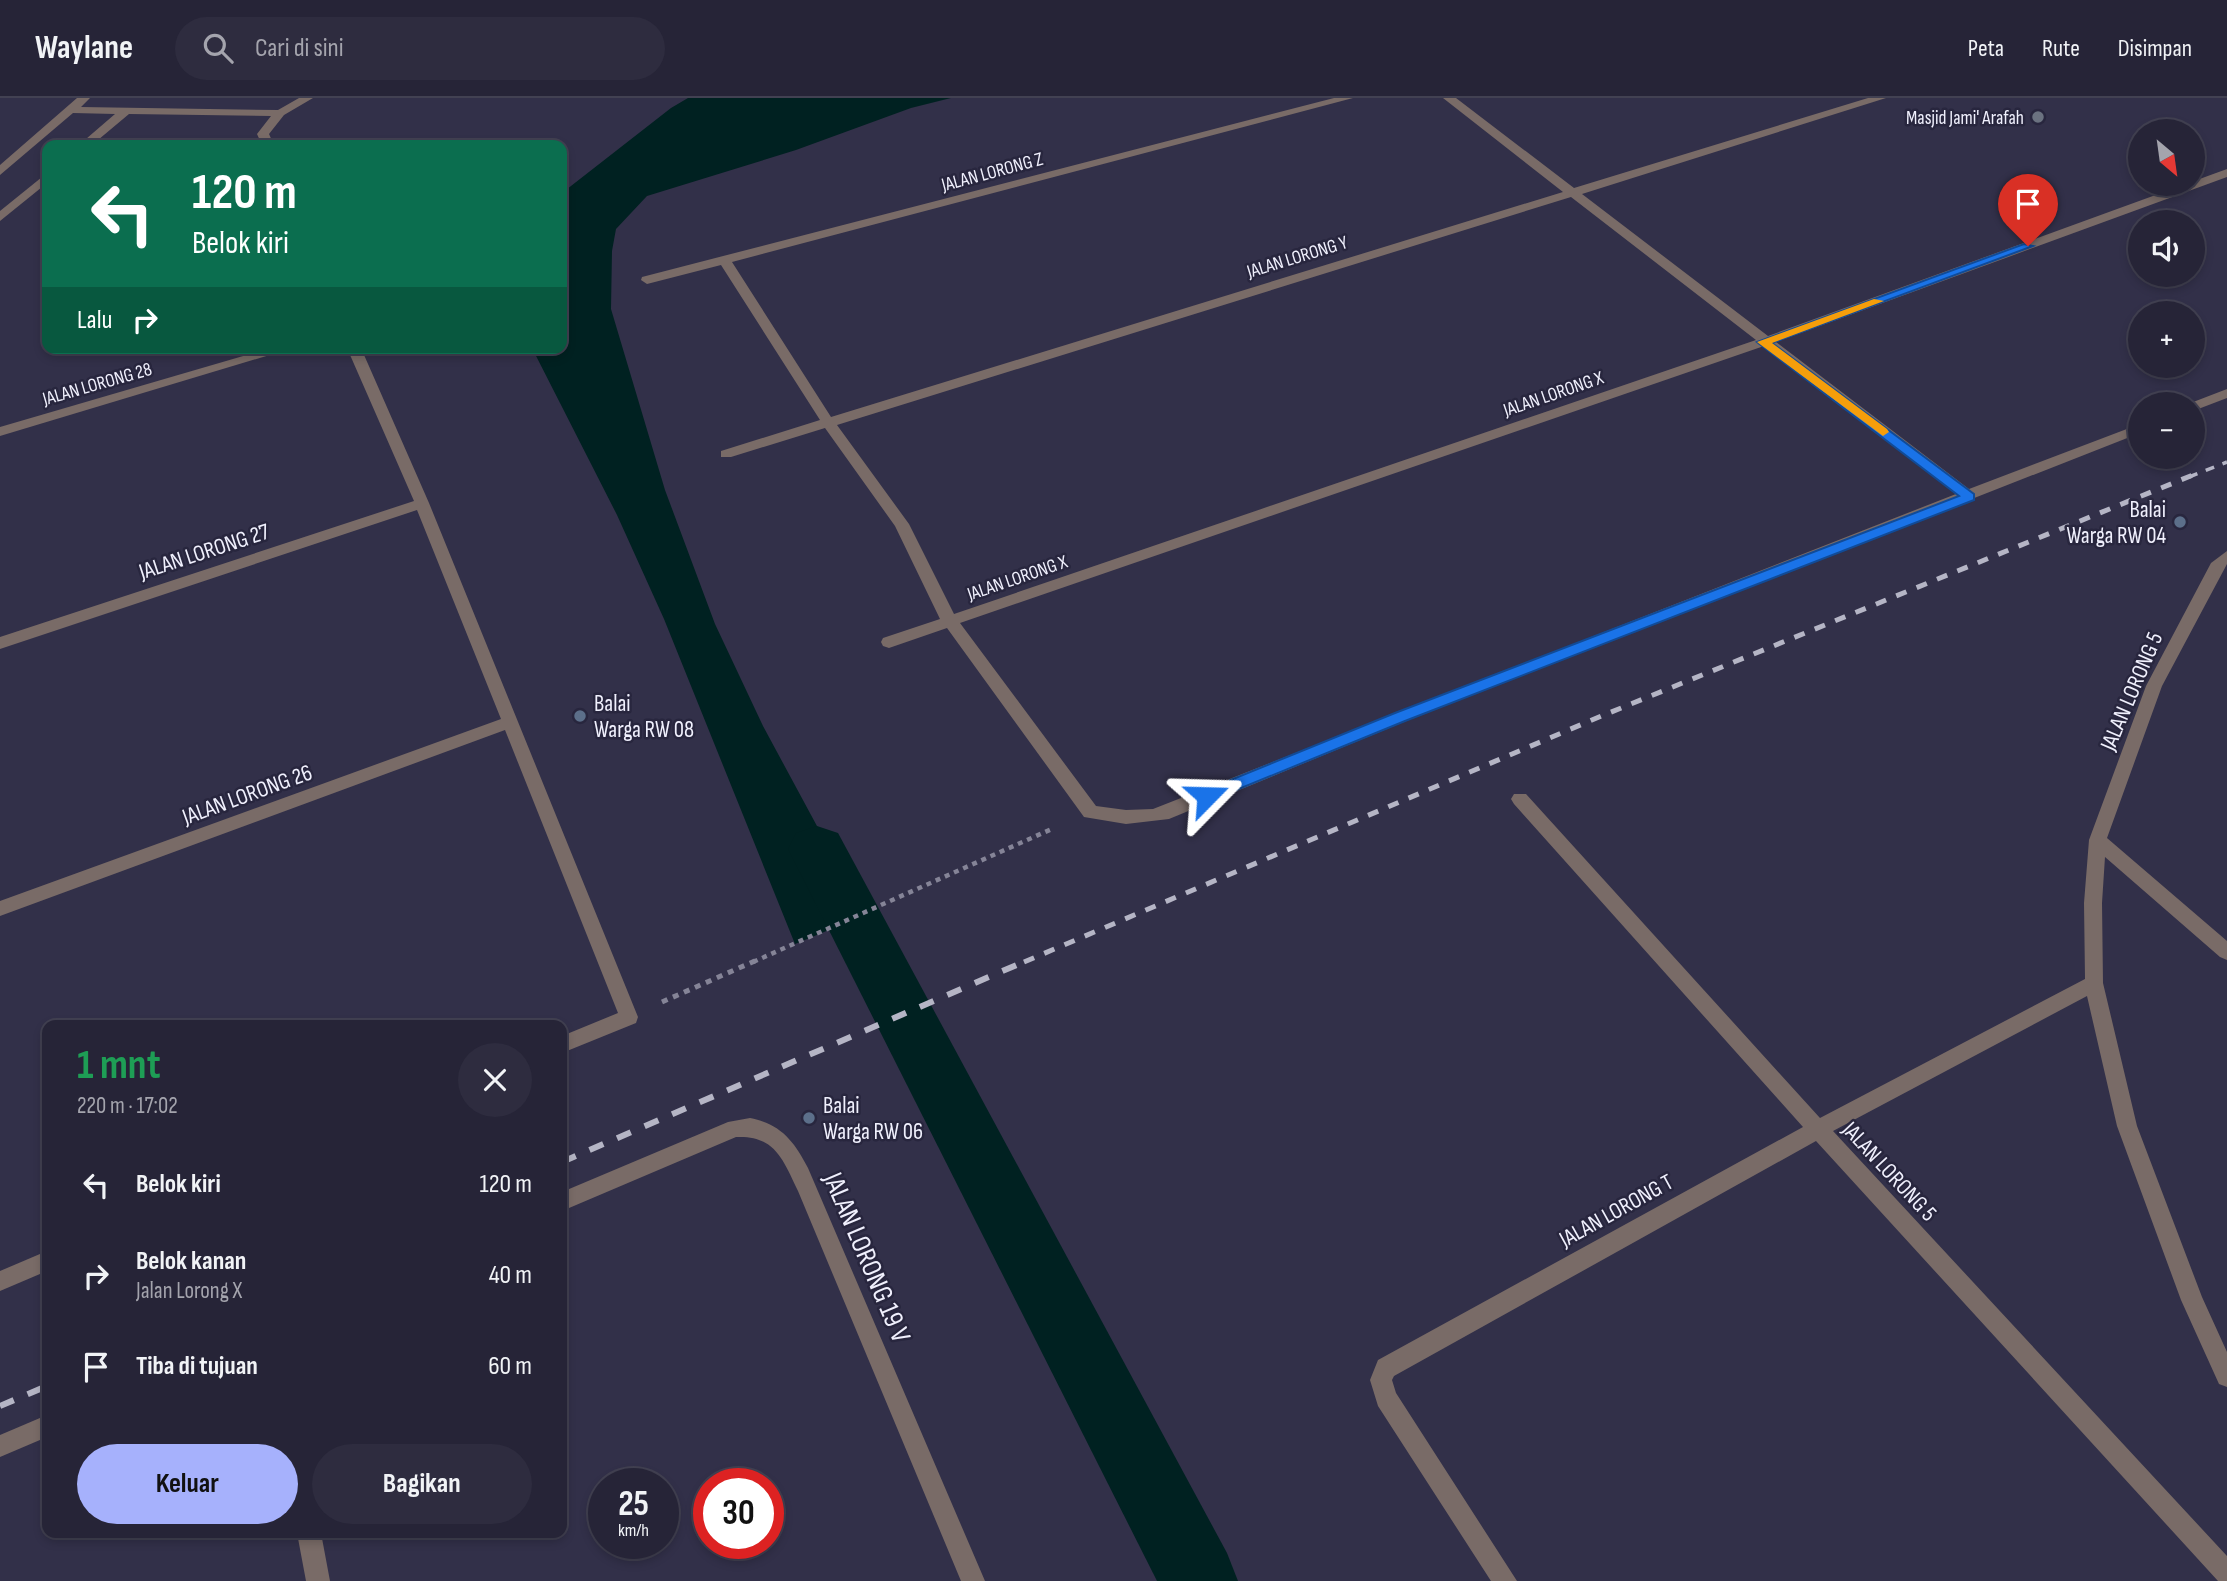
<!DOCTYPE html>
<html lang="id">
<meta charset="utf-8">
<style>
:root{--surface:#262437;--page:#2e2c3f;--text:#f1f3f6;--muted:#a4a4ad;--line:#424152;--accent:#a6b1fc}
body{margin:0;font-family:"Sofia Sans Condensed",sans-serif;background:var(--page);color:var(--text);height:100vh;display:flex;flex-direction:column;font-size:26px;white-space:nowrap}
*{box-sizing:border-box;margin:0}
p{font-size:23px;color:var(--muted)}
.icon{flex:none;width:38px;height:38px;fill:none;stroke:currentColor;stroke-width:2;stroke-linecap:round;stroke-linejoin:round}
.map{position:relative;flex:1;overflow:hidden}
.details{position:absolute;left:42px;top:922px;width:525px;height:518px;display:flex;flex-direction:column;background:var(--surface);border-radius:14px;box-shadow:0 4px 10px #0003,0 0 0 2px var(--line)}
.details>*{flex:none}
.top-card{position:absolute;left:42px;top:42px;width:525px;height:214px;border-radius:14px;box-shadow:0 4px 10px #0003,0 0 0 2px var(--line);background:#0b6e4f;color:#fff;overflow:hidden}
.needle{width:46px;rotate:151deg}
.fabs{position:absolute;left:2128px;top:21px;display:grid;gap:14px}
.fabs a{display:grid;place-items:center;width:77px;height:77px;border-radius:50%;background:var(--surface);box-shadow:0 4px 10px #0003,0 0 0 2px var(--line);font-size:35px}
.speed{position:absolute;left:588px;top:1370px;display:flex;gap:14px;font-size:35px;font-weight:700;text-align:center}
.speed>*{display:grid;place-content:center;width:91px;height:91px;border-radius:50%;background:var(--surface);box-shadow:0 4px 10px #0003,0 0 0 2px var(--line);line-height:1}
.speed small{font-size:18px;font-weight:400}
.speed .limit{border:10px solid #d22;background:#fff;color:#111}
.pin{position:absolute;display:grid;place-items:center;width:60px;height:60px;color:#fff;margin:-72px -30px;border-radius:50% 50% 50% 0;rotate:-45deg;box-shadow:0 0 7px #0007}
.pin .icon{rotate:45deg}
.me{position:absolute;width:77px;margin:-38px;rotate:68deg;stroke-linejoin:round;filter:drop-shadow(0 0 5px #0008)}
.turn{display:flex;align-items:center;gap:24px;height:147px;padding:0 35px;font-size:32px}
.turn .icon{width:91px;height:91px;stroke-width:2.5}
.turn b{display:block;font-size:49px;line-height:60px}
.then{display:flex;align-items:center;height:66px;padding:0 35px;background:#0003;gap:14px;font-size:26px}
.round{display:grid;place-items:center;flex:none;width:74px;height:74px;border-radius:37px;background:var(--page)}
.headline{display:flex;align-items:center;justify-content:space-between;height:119px;padding:0 35px}
h1{font-size:42px;font-weight:700;line-height:52px;color:#1e9e55}
.button{display:flex;gap:14px;margin-top:auto;padding:14px 35px}
.button a{flex:1;height:80px;border-radius:42px;background:var(--accent);color:#111;font-size:28px;font-weight:700;line-height:80px;text-align:center}
.button a+a{background:var(--page);color:var(--text)}
ul{padding:0;list-style:none}
li{display:flex;align-items:center;gap:21px;height:91px;padding:0 35px}
li div{flex:1}
li b{display:block;font-size:26px}
li em{font-style:normal}
header{display:flex;align-items:center;gap:42px;box-sizing:border-box;height:98px;padding:0 35px;background:var(--surface);border-bottom:2px solid var(--line)}
header strong{font-size:33px}
nav{display:flex;gap:38px;margin-inline-start:auto;font-size:24px}
.search{width:490px;height:63px;background:var(--page);display:flex;align-items:center;gap:18px;box-sizing:border-box;padding:0 24px;border-radius:38px;color:var(--muted);font-size:26px}
.map>svg:first-child{display:block}
.water{fill:#002121}
.lines{fill:none;stroke-linecap:round;stroke-linejoin:round}
.canal{fill:#002121;fill-rule:evenodd}
.path-far1{stroke:#858497;stroke-width:4.5;stroke-dasharray:5 5;stroke-linecap:butt}
.path{stroke:#858497;stroke-width:5;stroke-dasharray:6 6;stroke-linecap:butt}
.minor{fill:#796b67;fill-rule:evenodd}
.rail-far2{stroke:#b5b5c5;stroke-width:3.5;stroke-dasharray:9 9;stroke-linecap:butt}
.rail-far1{stroke:#b5b5c5;stroke-width:5;stroke-dasharray:11 11;stroke-linecap:butt}
.rail{stroke:#b5b5c5;stroke-width:6;stroke-dasharray:15 15;stroke-linecap:butt}
.route{fill:#1a73e8;stroke:#114b97;stroke-width:2}
.slow{fill:#f59e0b}
.worship-dot{fill:#6b7280;stroke:#28263e;stroke-width:2.5}
.service-dot{fill:#5c6f8a;stroke:#28263e;stroke-width:2.5}
.labels{text-anchor:middle;stroke-width:5;stroke-linejoin:round;paint-order:stroke}
.far-poi-label{font-size:19px;fill:#f0f0fd;stroke:#28263e;text-anchor:end}
.far-street-label{font-size:19px;fill:#f0f0fd;stroke:#28263e}
.poi-label{font-size:23px;fill:#f0f0fd;stroke:#28263e;text-anchor:start}
.street-label{font-size:23px;fill:#f0f0fd;stroke:#28263e}
.near-street-label{font-size:28px;fill:#f0f0fd;stroke:#28263e}
</style>
<header>
<strong>Waylane</strong>
<div class="search"><svg class="icon" aria-label="search" viewBox="0 0 24 24"><circle cx="10" cy="10" r="6"/><path d="M15 15l6 6"/></svg>Cari di sini</div>
<nav><a>Peta</a><a>Rute</a><a>Disimpan</a></nav>
</header>
<div class="map">
<svg width="2227" height="1483" viewBox="0 0 2227 1483">
<rect width="100%" height="100%" fill="#323049"/>
<path class="water" d="M688 0H951L911 10 796 52 647 98 616 131 612 153 611 211 665 392 715 526 763 628 865 817 795 846 664 521 617 417 532 250H562V95L671 10Z"/>
<g class="lines">
<path class="canal" d="M817 728 838 735 1227 1455 1238 1483H1157L788 751 796 735Z"/>
<path class="path-far1" d="M753 864 1054 730"/>
<path class="path" d="M662 904 757 862"/>
<g class="minor">
<path d="M77 0H90L81 9 278 12 299 0H313L284 17 269 36 274 47H262L257 36 271 18 129 16 92 47H79L115 16 73 15 0 77V67Z"/>
<path d="M1334 0H1353L732 164 831 319 1563 94 1443 0H1456L1574 90 1868 0H1886L1582 96 1768 238 2227 71V79L1776 244 1969 391 2140 326V335L1406 623 1169 721 1126 726 1084 719 947 530 889 550 883 548 881 544 883 540 940 521 895 428 825 330 731 359H721V353L820 322 721 167 647 186 641 182 642 179ZM1571 99 1756 242 954 516 909 426 837 327ZM1764 248 1956 396 1153 711 1126 712 1096 708 960 525Z"/>
<path d="M47 75V85L0 123V113Z"/>
<path d="M271 250H293L0 338V329Z"/>
<path d="M347 250H361L429 405 638 919 636 925 562 955V938L618 915 505 632 0 818V803L501 621 417 412 0 551V539L414 403Z"/>
<path d="M2227 291V300L2193 313V306H2188Z"/>
<path d="M2227 453V466L2162 588 2107 740 2227 843V862L2220 859 2105 759 2102 805 2103 885 2137 1028 2202 1199 2227 1254V1289L2219 1286 2181 1202 2117 1028 2087 898 1833 1033 2227 1458V1483H2218L1816 1043 1394 1278 1392 1282 1396 1295 1517 1483H1491L1378 1308 1370 1282 1378 1262 1803 1029 1514 706 1511 701 1514 696H1526L1820 1020 2085 881 2084 805 2089 742 2146 588 2211 465Z"/>
<path d="M750 1020C781 1026 794 1043 808 1070L985 1483H961L798 1093C783 1062 775 1037 736 1039L562 1113V1094L728 1024Z"/>
<path d="M47 1153V1173L0 1193V1173Z"/>
<path d="M47 1317V1339L0 1359V1337Z"/>
<path d="M297 1435H321L330 1483H306Z"/>
</g>
<path class="rail-far2" d="M2189 379 2227 364"/>
<path class="rail-far1" d="M1024 864 1599 619 2193 377"/>
<g class="rail">
<path d="M562 1064 1028 862"/>
<path d="M0 1308 47 1288"/>
</g>
</g>
<path class="route" d="M2024 146 2033 148 1772 245 1974 396V402L1405 623 1212 702H1201L1199 698 1201 694 1395 615 1959 398 1757 244Z"/>
<path class="slow" d="M1874 201 1884 203 1772 245 1887 331 1889 334 1883 338 1757 244Z"/>
<circle class="worship-dot" cx="2038" cy="19" r="7"/>
<g class="service-dot">
<circle cx="2180" cy="424" r="7"/>
<circle cx="580" cy="618" r="7"/>
<circle cx="809" cy="1020" r="7"/>
</g>
<g class="labels">
<g class="far-poi-label">
<text x="2024" y="26">Masjid Jami' Arafah</text>
</g>
<g class="far-street-label">
<text transform="translate(992 73) rotate(-15)" y="7">JALAN LORONG Z</text>
<text transform="translate(1297 158) rotate(-17)" y="7">JALAN LORONG Y</text>
<text transform="translate(97 285) rotate(-16)" y="7">JALAN LORONG 28</text>
<text transform="translate(1553 295) rotate(-19)" y="7">JALAN LORONG X</text>
<text transform="translate(1017 479) rotate(-19)" y="7">JALAN LORONG X</text>
</g>
<g class="poi-label">
<text x="2166" y="419" text-anchor="end">Balai<tspan x="2166" dy="26">Warga RW 04</tspan></text>
<text x="594" y="613">Balai<tspan x="594" dy="26">Warga RW 08</tspan></text>
<text x="823" y="1015">Balai<tspan x="823" dy="26">Warga RW 06</tspan></text>
</g>
<g class="street-label">
<text transform="translate(204 453) rotate(-18)" y="8">JALAN LORONG 27</text>
<text transform="translate(2131 593) rotate(-67)" y="8">JALAN LORONG 5</text>
<text transform="translate(247 696) rotate(-20)" y="8">JALAN LORONG 26</text>
<text transform="translate(1890 1073) rotate(47)" y="8">JALAN LORONG 5</text>
<text transform="translate(1616 1112) rotate(-29)" y="8">JALAN LORONG T</text>
</g>
<g class="near-street-label">
<text transform="translate(868 1159) rotate(67)" y="10">JALAN LORONG 19 V</text>
</g>
</g>
</svg>
<div class="fabs">
<a><svg class="needle" viewBox="-14 -14 28 28"><path d="M0-13l5 13h-10z" fill="#e53935"/><path d="M0 13l5-13h-10z" fill="#a4a4ad"/></svg></a>
<a><svg class="icon" aria-label="sound" viewBox="0 0 24 24"><path d="M4 9h4l5-4v14l-5-4H4zM17 9q2 3 0 6"/></svg></a>
<a>+</a>
<a>−</a>
</div>
<div class="speed"><div>25<small>km/h</small></div><div class="limit">30</div></div>
<div class="pin" style="left:2028px;top:148px;background:#d93025"><svg class="icon" aria-label="arrive" viewBox="0 0 24 24"><path d="M6 21V4h12l-3 4 3 4H6"/></svg></div>
<svg class="me" style="left:1207px;top:698px" viewBox="-20 -20 40 40"><path d="M0-17L14 15 0 8-14 15z" fill="#1a73e8" stroke="#fff" stroke-width="4"/></svg>
<div class="top-card">
<div class="turn"><svg class="icon" aria-label="left" viewBox="0 0 24 24"><path d="M17 20v-9H6M10 6l-5 5 5 5"/></svg><div><b>120 m</b>Belok kiri</div></div>
<div class="then">Lalu<svg class="icon" aria-label="right" viewBox="0 0 24 24"><path d="M7 20v-9h11M14 6l5 5-5 5"/></svg></div>
</div>
<section class="details">
<div class="headline"><div><h1>1 mnt</h1><p>220 m · 17:02</p></div><a class="round"><svg class="icon" aria-label="close" viewBox="0 0 24 24"><path d="M6 6l12 12M18 6L6 18"/></svg></a></div>
<ul>
<li><svg class="icon" aria-label="left" viewBox="0 0 24 24"><path d="M17 20v-9H6M10 6l-5 5 5 5"/></svg><div><b>Belok kiri</b></div><em>120 m</em></li>
<li><svg class="icon" aria-label="right" viewBox="0 0 24 24"><path d="M7 20v-9h11M14 6l5 5-5 5"/></svg><div><b>Belok kanan</b><p>Jalan Lorong X</p></div><em>40 m</em></li>
<li><svg class="icon" aria-label="arrive" viewBox="0 0 24 24"><path d="M6 21V4h12l-3 4 3 4H6"/></svg><div><b>Tiba di tujuan</b></div><em>60 m</em></li>
</ul>
<div class="button"><a>Keluar</a><a>Bagikan</a></div>
</section>
</div>
